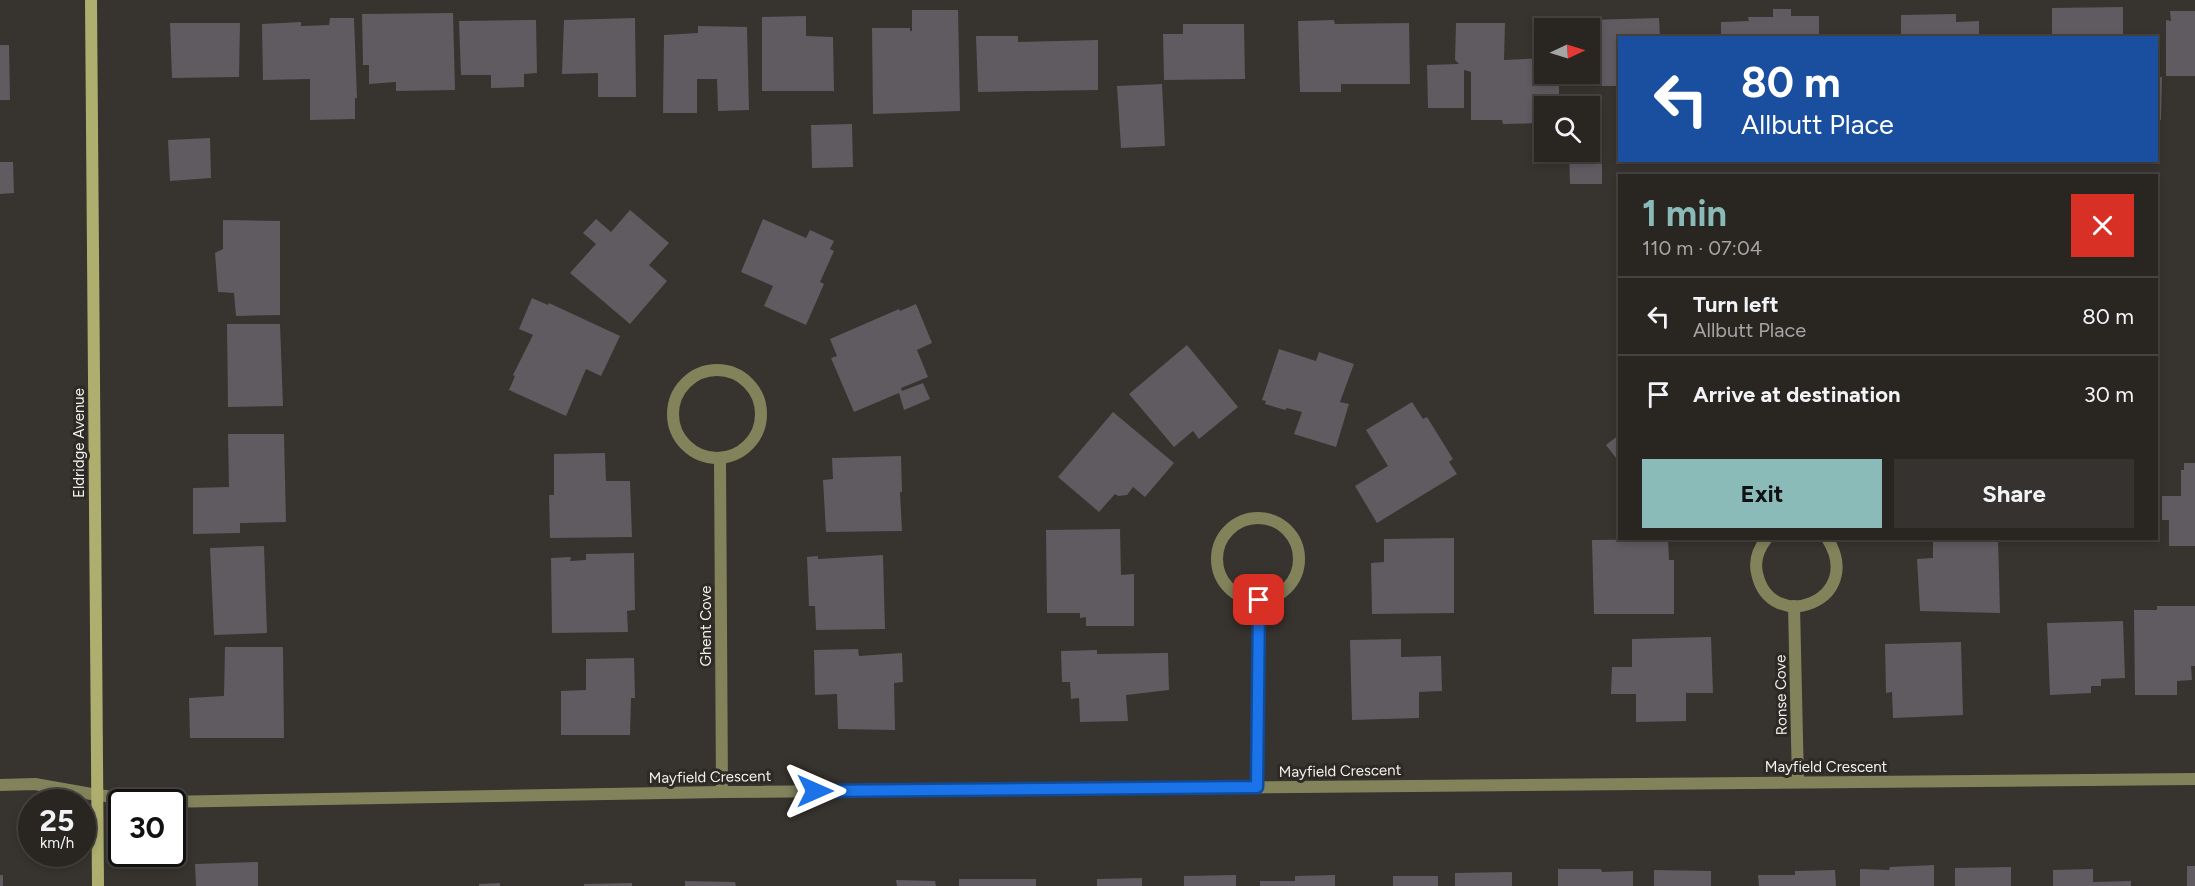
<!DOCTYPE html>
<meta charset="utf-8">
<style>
:root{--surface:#292622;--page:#35322f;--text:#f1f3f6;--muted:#a5a5a5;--line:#454340;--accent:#8bbbb9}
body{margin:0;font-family:Figtree,sans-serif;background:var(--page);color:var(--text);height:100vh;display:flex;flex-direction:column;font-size:22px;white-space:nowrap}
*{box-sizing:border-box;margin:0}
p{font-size:20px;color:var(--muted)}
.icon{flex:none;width:33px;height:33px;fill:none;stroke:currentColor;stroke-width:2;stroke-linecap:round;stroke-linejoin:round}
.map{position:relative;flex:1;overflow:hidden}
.sheet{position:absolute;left:1618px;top:174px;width:540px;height:366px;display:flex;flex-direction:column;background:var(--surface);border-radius:0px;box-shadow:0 3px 9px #0003,0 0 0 2px var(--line)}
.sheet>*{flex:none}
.top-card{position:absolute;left:1618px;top:36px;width:540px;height:126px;border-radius:0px;box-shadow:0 3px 9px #0003,0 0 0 2px var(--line);background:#1a4fa0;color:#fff;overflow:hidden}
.needle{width:39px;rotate:86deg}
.controls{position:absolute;left:1534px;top:18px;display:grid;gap:12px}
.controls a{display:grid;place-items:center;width:66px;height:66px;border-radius:0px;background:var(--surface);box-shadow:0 3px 9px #0003,0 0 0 2px var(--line);font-size:30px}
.speed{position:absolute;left:18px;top:789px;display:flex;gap:12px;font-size:30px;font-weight:700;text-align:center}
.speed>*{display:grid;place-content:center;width:78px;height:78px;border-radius:50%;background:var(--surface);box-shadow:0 3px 9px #0003,0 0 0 2px var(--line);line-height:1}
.speed small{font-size:15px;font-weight:400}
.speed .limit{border:3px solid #111;border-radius:9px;background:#fff;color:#111}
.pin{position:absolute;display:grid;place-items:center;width:51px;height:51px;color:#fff;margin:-26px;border-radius:12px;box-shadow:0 3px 9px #0006}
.me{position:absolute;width:66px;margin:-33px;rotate:90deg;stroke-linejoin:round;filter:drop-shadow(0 0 4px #0008)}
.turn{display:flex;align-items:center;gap:21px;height:126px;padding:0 24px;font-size:27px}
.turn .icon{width:78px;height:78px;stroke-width:2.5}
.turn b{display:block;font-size:42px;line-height:51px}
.round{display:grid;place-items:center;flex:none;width:63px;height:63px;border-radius:0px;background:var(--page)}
.headline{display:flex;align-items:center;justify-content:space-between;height:102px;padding:0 24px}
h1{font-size:36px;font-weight:700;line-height:45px;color:var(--accent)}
.button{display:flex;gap:12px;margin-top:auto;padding:12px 24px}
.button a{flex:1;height:69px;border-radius:0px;background:var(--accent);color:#111;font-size:24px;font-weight:700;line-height:69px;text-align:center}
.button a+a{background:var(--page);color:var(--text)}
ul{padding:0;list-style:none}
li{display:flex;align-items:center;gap:18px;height:78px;padding:0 24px;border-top:2px solid var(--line)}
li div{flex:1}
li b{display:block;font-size:22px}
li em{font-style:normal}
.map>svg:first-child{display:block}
.building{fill:#5f5b60}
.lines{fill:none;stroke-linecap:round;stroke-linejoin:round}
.street{stroke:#82835b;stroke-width:12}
.secondary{stroke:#aeaf6f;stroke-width:12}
.route-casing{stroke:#114b97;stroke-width:15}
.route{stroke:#1a73e8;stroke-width:10}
.labels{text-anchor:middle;stroke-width:6;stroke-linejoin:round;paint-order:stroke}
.street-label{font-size:15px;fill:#f3f1ee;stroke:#2d2924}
</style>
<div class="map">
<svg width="2195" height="886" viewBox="0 0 2195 886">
<rect width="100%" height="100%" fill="#37332e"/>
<g class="building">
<path d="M2123 7V38H2052V8Z"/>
<path d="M1773 9H1791V16H1819V38H1721V22L1749 21 1748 17H1773Z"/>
<path d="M912 10H958L960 111 873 114 872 28H910V31H912Z"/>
<path d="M2170 11H2195V76H2166V20L2171 21Z"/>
<path d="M453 13 455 90 396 91V82L369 84V65H363L362 14Z"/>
<path d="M1956 14V22L1979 21V38H1901V15Z"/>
<path d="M806 16V36L833 37 834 91H762V17Z"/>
<path d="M330 18H354L357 98H355V119L310 120V79L263 80 262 24 301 22V26L329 25Z"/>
<path d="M635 18 636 97H598V73L562 74 564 20Z"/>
<path d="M1659 18 1660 38H1620V86H1589L1590 28H1588V20Z"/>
<path d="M536 20 537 73 524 74V87L491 88V75H461L459 21Z"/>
<path d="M1334 20 1335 24 1409 23 1410 84H1341V92H1300L1298 21Z"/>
<path d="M170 23H240L239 77 172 78Z"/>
<path d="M1456 23H1505L1504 60 1545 58V74H1559V106H1545V118H1542V123L1503 124 1502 120H1471V72L1464 70V108H1428L1427 65 1459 64 1455 60Z"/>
<path d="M1183 24H1244L1245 79 1164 80 1163 34H1183Z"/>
<path d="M698 26 747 27 749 110 718 111 717 79H697V113H663L664 35 698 33Z"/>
<path d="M976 36H1018V42L1098 40V90L978 92Z"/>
<path d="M0 45H9L10 100H0Z"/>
<path d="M2157 77H2162L2161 120H2157Z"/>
<path d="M1162 84 1165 146 1121 148 1117 86Z"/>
<path d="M852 124 853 167 812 168 811 125Z"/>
<path d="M1590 130H1602V184H1570L1569 152H1590Z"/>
<path d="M210 138 211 178 170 181 168 140Z"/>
<path d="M0 162H13L14 193 0 194Z"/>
<path d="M630 210 669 243 649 265 667 281 630 324 570 273 596 244 583 233 596 219 611 232Z"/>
<path d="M763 219 806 238 810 230 834 241 830 249 834 251 820 282 824 284 806 325 764 306 773 286 741 272Z"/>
<path d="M223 220 280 221V315L236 316 234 293 218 292 215 253 223 249Z"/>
<path d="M532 298 548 305 549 303 620 336 601 376 586 369 566 416 509 390 515 376 513 375 533 335 519 329Z"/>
<path d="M916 304 932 343 917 350 928 377 901 388 902 391 923 383 930 399 904 410 899 393 854 412 831 358 837 356 830 339 899 309 900 311Z"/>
<path d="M227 324H280L283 406 228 407Z"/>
<path d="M1187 345 1238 407 1199 439 1193 431 1174 447 1129 394Z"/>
<path d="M1279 349 1316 361 1319 352 1354 364 1340 402 1349 404 1336 447 1294 434 1302 412 1287 408 1285 410 1265 404 1266 401 1262 400Z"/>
<path d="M1412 402 1423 419 1427 417 1453 459 1449 462 1457 474 1377 523 1355 486 1388 466 1366 430Z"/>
<path d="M1113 412 1174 463 1145 497 1133 487 1127 495 1118 496 1115 494 1099 512 1058 477Z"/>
<path d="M228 434H284L286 522 240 523V533L193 534V488L229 487Z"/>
<path d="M1620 434V463L1606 445Z"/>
<path d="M605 453 606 481H630L632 537 550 538 549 495H554V454Z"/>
<path d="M901 456 902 492H900L902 531 826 532 823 480 833 479 832 458Z"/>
<path d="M2184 463H2195V546H2169V520H2162V496H2181V470H2184Z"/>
<path d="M1120 529 1121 575 1134 574V626H1086V617L1080 618V613H1047L1046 530Z"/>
<path d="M1454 538V613L1372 614 1371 563 1384 562V539Z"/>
<path d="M1933 538H1998L2000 613 1920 611 1917 559 1933 558Z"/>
<path d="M1668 539 1669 560H1674V614H1594L1592 540Z"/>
<path d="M264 546 267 633 214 635 210 548Z"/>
<path d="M634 553 635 610 627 611 628 632 552 633 551 558 571 557 570 561 586 560V554Z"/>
<path d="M883 555 885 629 816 630 815 606H809L807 557 818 556V559Z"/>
<path d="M2157 606H2195V666H2191L2192 680 2177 681V695H2135L2134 610H2157Z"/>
<path d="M2123 621 2125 678 2101 679V686H2091V693L2050 695 2047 623Z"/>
<path d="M1711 637 1713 693H1686V721L1636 722V694H1611L1612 667H1632V639Z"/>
<path d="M1401 639V657L1441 656 1442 691 1419 692V718L1352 720 1350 640Z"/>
<path d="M1961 642 1963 715 1893 718 1892 692 1886 693 1885 644Z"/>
<path d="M225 647H283L284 738H190L189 698 224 696Z"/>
<path d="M858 649 859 656 902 653 903 682 894 683 895 730 838 729 837 694 815 695 814 650Z"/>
<path d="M1097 650V654L1168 653 1169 690 1126 695 1128 721 1080 722 1079 698 1071 699 1070 682H1062L1061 651Z"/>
<path d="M634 658 635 698H631L630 735H561V691L586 690V659Z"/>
<path d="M258 862V886H196L195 864Z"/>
<path d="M1934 865V886H1860V869L1889 870 1890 867Z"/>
<rect x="2187" y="866" width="8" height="20"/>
<path d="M2011 867V886H1955V868Z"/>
<path d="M1558 869H1601L1602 872 1633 871V886H1558Z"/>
<path d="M2093 869V882L2131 881V886H2053V870Z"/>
<path d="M1654 870 1711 871V886H1654Z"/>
<path d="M1835 870 1836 886H1759L1758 875H1795V871Z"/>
<path d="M1512 872V886H1455V873Z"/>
<rect x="0" y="875" width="3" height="11"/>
<path d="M1236 875V886H1184V876Z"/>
<path d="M1335 875V886H1260V881H1295V876Z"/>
<rect x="1393" y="876" width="45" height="10"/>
<path d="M1142 878V886H1097V879Z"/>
<rect x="959" y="879" width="77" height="7"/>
<path d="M896 880 935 881 936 886H897Z"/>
<path d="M685 881 735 882 736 886H685Z"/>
<path d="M500 883V886H479V884Z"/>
<path d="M632 883V886H584V884Z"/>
</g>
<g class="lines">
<g class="street">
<circle cx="717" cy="414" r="44"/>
<path d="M720 459 722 792"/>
<circle cx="1258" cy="559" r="41"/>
<path d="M1767 538C1759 548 1754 560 1757 573 1770 636 1867 601 1827 538"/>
<path d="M1794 606 1798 782"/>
<path d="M0 785 35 784 97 795 158 802"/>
<path d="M1257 787 1259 600"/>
<path d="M162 802 722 792 2195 779"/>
</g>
<path class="secondary" d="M91 0 98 886"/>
</g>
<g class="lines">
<g class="route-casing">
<path id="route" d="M815 791 1257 787 1259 600"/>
</g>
<use href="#route" class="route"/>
</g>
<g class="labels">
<g class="street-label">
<text transform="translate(79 443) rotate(-90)" y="5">Eldridge Avenue</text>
<text transform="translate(706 626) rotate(-90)" y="5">Ghent Cove</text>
<text transform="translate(1781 695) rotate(-91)" y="5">Ronse Cove</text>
<text x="1826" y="772">Mayfield Crescent</text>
<text transform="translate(1340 771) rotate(-1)" y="5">Mayfield Crescent</text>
<text transform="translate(710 777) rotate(-1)" y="5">Mayfield Crescent</text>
</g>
</g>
</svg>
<div class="controls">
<a><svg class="needle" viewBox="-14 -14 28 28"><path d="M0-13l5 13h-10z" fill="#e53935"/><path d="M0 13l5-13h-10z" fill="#a5a5a5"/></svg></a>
<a><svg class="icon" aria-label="search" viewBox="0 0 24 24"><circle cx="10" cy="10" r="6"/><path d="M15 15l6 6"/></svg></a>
</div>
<div class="speed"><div>25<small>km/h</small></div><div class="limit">30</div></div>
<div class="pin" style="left:1259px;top:600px;background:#d93025"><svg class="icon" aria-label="arrive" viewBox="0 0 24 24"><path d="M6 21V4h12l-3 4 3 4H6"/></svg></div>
<svg class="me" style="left:815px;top:791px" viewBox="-20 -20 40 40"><path d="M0-17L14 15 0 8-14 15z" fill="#1a73e8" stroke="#fff" stroke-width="4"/></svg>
<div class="top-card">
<div class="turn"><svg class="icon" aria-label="left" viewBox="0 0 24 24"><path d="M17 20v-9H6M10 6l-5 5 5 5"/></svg><div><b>80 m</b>Allbutt Place</div></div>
</div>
<section class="sheet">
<div class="headline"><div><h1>1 min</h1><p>110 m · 07:04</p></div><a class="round" style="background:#d93025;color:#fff"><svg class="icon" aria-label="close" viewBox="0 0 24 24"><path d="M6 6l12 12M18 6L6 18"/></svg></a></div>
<ul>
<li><svg class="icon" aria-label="left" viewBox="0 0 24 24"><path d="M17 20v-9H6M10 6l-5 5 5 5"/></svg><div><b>Turn left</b><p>Allbutt Place</p></div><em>80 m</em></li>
<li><svg class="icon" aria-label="arrive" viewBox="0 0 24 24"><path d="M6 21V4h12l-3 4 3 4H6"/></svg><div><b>Arrive at destination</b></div><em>30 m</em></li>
</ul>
<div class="button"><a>Exit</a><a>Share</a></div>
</section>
</div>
